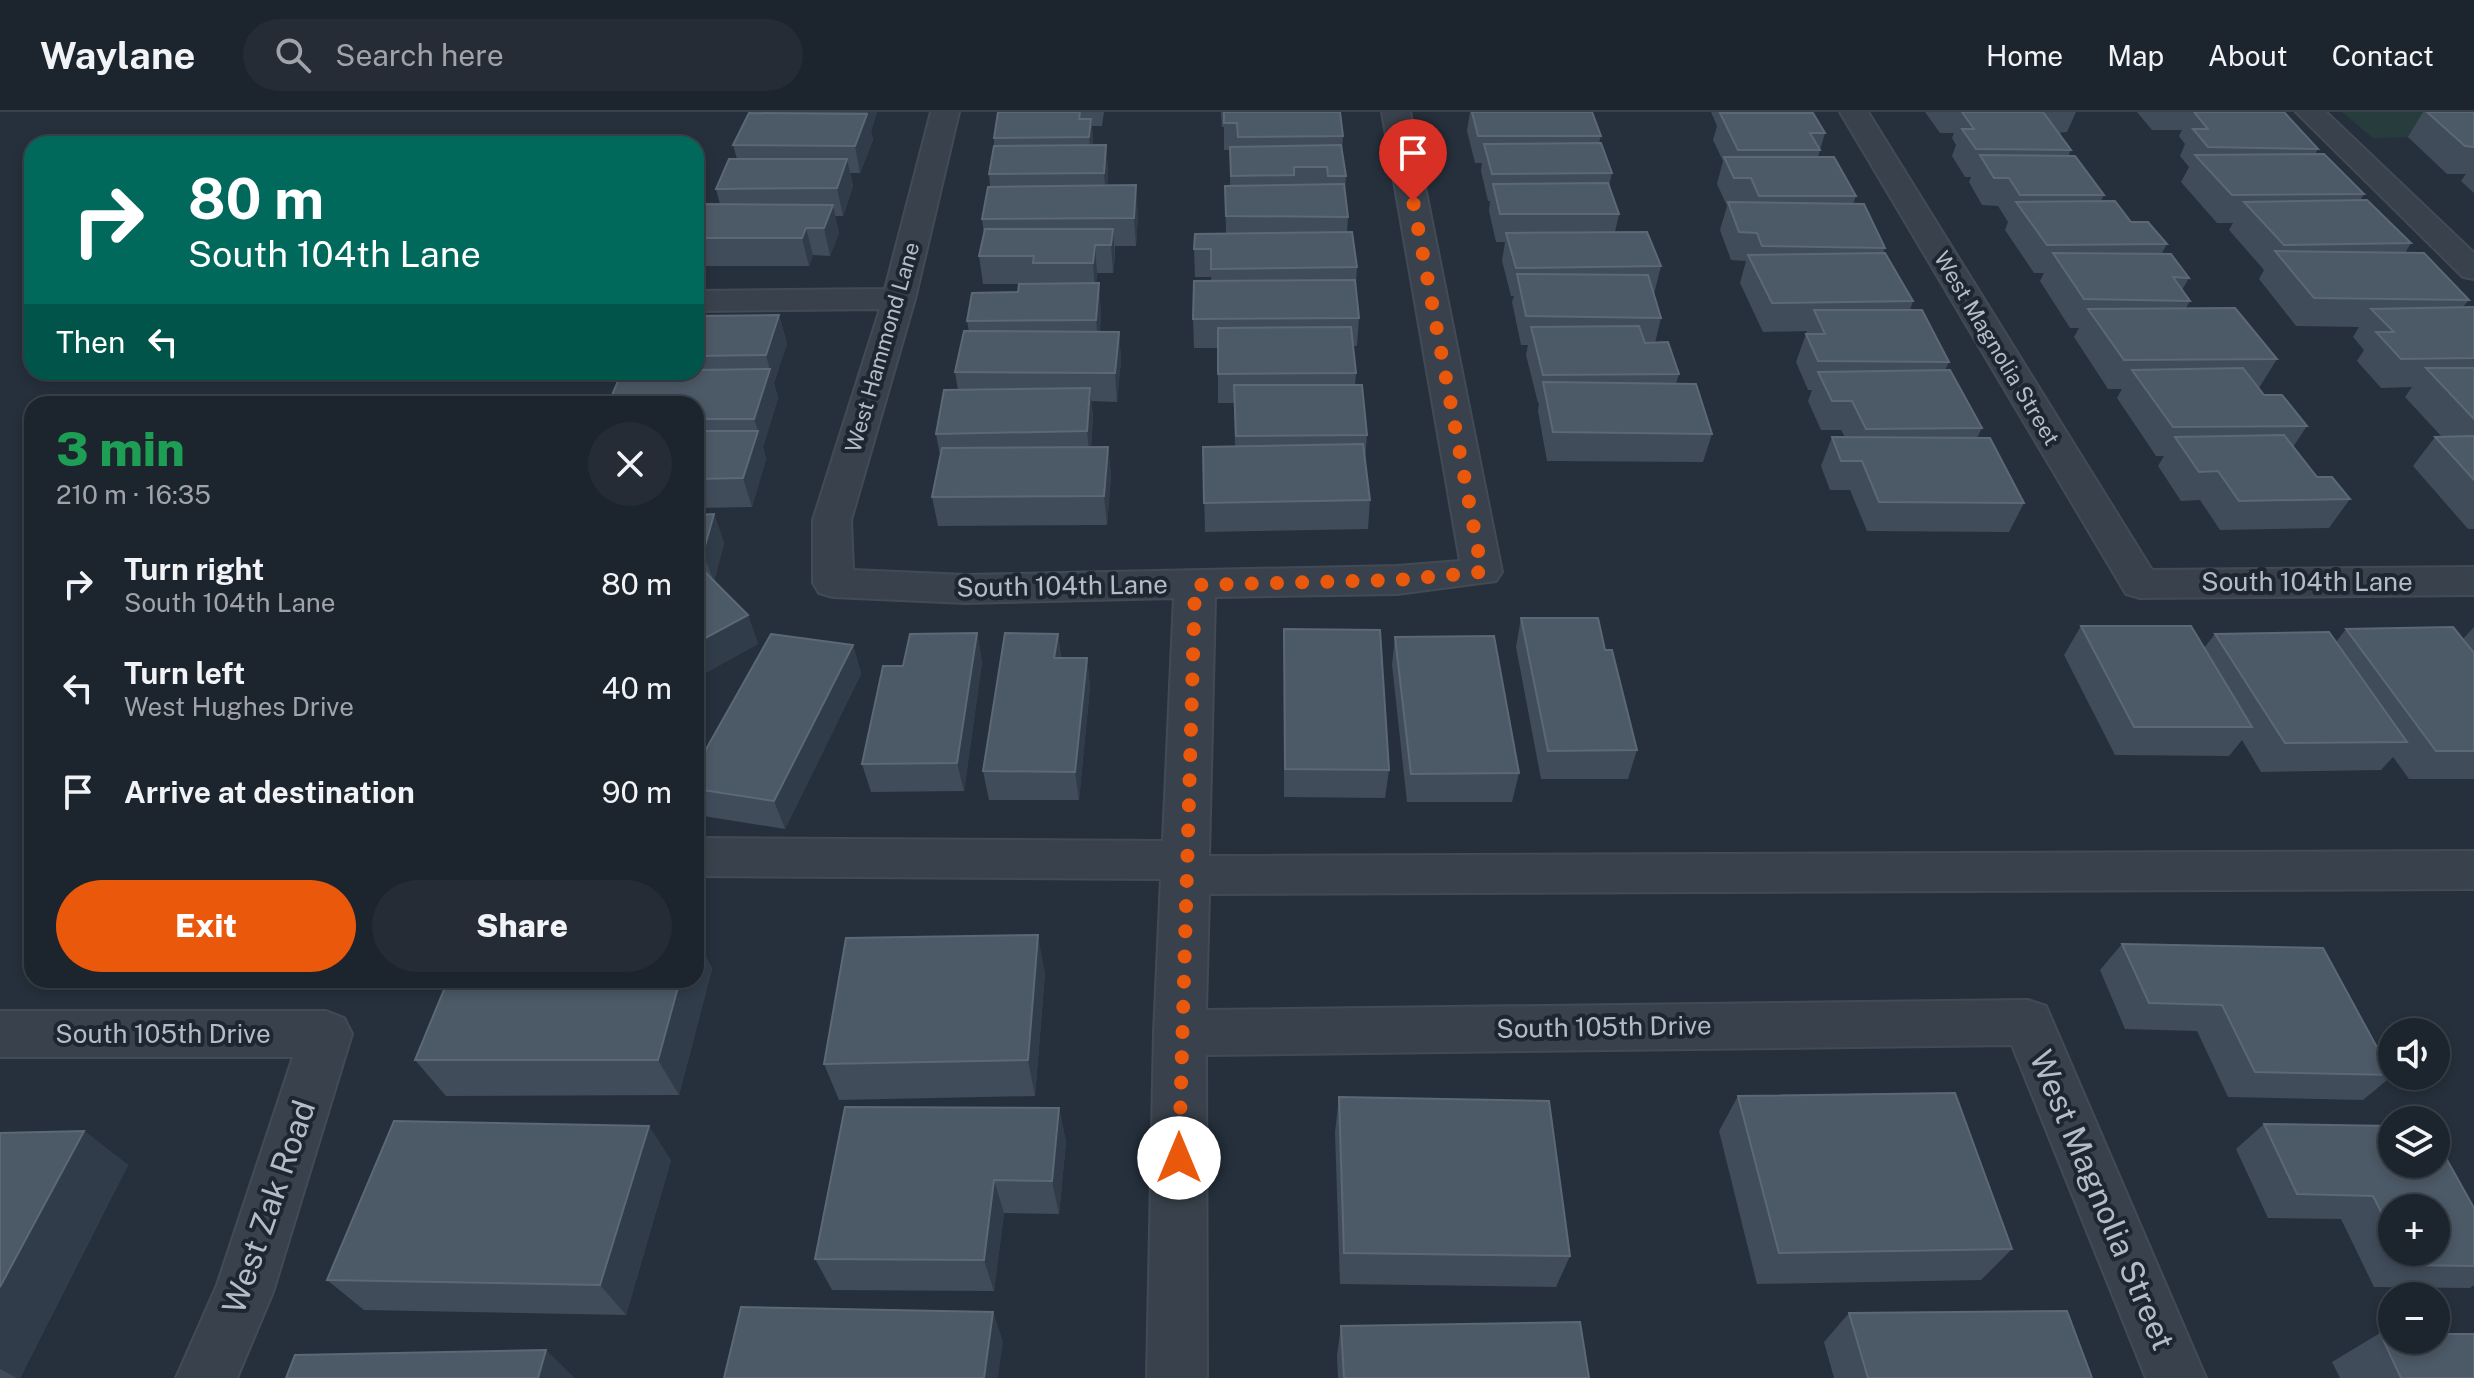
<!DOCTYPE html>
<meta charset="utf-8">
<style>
:root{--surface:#1c242d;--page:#252c35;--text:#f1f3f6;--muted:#a0a4aa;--line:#3a4149;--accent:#ea580c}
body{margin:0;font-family:"Public Sans",sans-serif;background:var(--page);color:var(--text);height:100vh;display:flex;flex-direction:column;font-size:30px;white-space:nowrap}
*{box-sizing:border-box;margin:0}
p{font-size:26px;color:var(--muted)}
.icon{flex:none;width:44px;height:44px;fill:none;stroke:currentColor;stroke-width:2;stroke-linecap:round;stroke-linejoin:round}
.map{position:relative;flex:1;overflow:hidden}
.details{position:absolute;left:24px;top:284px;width:680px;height:592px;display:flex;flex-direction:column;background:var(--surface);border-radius:24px;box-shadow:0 4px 12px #0003,0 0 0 2px var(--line)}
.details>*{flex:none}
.hud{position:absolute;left:24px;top:24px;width:680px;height:244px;border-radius:24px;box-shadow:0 4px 12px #0003,0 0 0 2px var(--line);background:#00695c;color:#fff;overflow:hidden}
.fabs{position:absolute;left:2378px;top:906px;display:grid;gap:16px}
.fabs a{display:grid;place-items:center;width:72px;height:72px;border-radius:50%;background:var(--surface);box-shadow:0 4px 12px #0003,0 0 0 2px var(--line);font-size:40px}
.pin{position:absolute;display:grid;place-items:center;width:68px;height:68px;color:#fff;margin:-82px -34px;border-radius:50% 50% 50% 0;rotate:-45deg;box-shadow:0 0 8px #0007}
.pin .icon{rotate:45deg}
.me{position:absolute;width:88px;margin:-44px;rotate:0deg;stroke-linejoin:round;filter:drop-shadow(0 0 6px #0008)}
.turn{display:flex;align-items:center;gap:28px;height:168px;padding:0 32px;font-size:36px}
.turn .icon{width:104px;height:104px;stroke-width:2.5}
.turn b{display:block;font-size:56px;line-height:68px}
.then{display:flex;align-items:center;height:76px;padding:0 32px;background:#0003;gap:16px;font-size:30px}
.round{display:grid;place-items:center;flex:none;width:84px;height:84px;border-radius:42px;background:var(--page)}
.overview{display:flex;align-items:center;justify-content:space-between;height:136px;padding:0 32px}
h1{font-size:48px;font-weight:800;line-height:60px;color:#1e9e55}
.primary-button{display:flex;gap:16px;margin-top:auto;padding:16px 32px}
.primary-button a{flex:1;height:92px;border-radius:48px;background:var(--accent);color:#fff;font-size:32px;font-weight:800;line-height:92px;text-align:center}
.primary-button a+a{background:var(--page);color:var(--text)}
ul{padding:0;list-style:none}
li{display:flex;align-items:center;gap:24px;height:104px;padding:0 32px}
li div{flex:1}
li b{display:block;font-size:30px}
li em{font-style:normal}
header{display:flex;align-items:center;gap:48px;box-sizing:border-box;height:112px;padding:0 40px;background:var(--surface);border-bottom:2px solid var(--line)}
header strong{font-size:38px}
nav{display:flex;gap:44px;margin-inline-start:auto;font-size:28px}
.search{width:560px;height:72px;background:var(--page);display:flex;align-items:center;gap:20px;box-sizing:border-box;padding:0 28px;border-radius:44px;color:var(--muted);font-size:30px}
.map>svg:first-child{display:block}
.green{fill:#273c3d}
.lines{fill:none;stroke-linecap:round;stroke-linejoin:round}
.minor-casing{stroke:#424b55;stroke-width:4}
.minor{fill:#39424c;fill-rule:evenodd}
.wall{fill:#404c5a;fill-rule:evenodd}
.shaded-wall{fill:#303c49}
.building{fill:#4c5966;stroke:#5c6875;stroke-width:2}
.route{stroke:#ea580c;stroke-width:14;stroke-dasharray:0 25.2}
.labels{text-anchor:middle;stroke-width:8;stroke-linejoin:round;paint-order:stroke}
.far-street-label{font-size:22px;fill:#b4bdc7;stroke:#1e2731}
.street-label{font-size:26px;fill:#b4bdc7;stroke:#1e2731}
.near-street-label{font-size:32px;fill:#b4bdc7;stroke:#1e2731}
</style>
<header>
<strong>Waylane</strong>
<div class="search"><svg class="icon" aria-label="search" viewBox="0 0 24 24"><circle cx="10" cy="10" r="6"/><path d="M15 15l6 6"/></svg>Search here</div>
<nav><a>Home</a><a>Map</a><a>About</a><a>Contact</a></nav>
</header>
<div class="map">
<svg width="2474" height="1266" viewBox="0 0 2474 1266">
<rect width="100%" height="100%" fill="#25303c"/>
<path class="green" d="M2342 0H2474V24L2373 26Z"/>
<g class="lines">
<g class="minor-casing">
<g id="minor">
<path d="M931 0H959L915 187 851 408 853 458 966 463 1397 454 1460 449 1382 0H1410L1502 460 1496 469 1397 482 1215 485 1209 744 2474 739V777L1209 782 1206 898 2028 888 2046 894 2206 1266H2146L2012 933 1206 943 1207 1266H1147L1154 921 1161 767 696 764V726L1163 729 1174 486 966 491 833 485 819 481 813 471V408L880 197 696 199V179L885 177Z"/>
<path d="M1840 0H1868L2152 458 2474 455V483L2140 486 2126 482Z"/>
<path d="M2296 0H2326L2474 141V167L2463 165Z"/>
<path d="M0 899H326L344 906 352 922 273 1180 237 1266H176L217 1173 293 945H0Z"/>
</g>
</g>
<use href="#minor" class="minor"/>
</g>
<g class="wall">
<path d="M760 0H877L871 19 873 28 860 61H850L853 74 843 104H835L839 121 830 144 813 143 809 154H696V93L720 92 716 77 737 47 733 33Z"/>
<path d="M998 0H1104L1102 14H1092L1093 33H1106L1108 60 1107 74 1138 101 1136 134H1115V145L1113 161H1097L1096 171 1101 199 1100 220H1119L1121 248 1117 290 1091 289 1093 305 1091 335H1108L1111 364 1107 413 938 414 932 385 940 343 936 322 958 278 955 260 969 219 967 209 1035 172H983L979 144 984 123 982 107 990 75 989 62 994 34V26Z"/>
<path d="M1221 0H1340L1343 24 1342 40 1346 64 1345 79 1348 105 1347 121 1357 155 1356 173 1359 206 1357 234H1353L1356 261 1355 273 1367 323 1365 349 1370 388 1368 417 1205 420 1203 335 1235 334 1234 291H1218V236H1194L1193 207 1211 169V165H1195L1194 137 1226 122 1225 74H1230V38H1224V15H1222Z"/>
<path d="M1470 0H1592L1601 24 1599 31 1612 61 1609 74 1619 102 1615 120 1661 154 1654 182 1661 206 1655 231 1679 262 1676 272 1712 322 1703 350 1547 349 1538 299 1539 291H1538L1526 243 1528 233H1521L1512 190 1514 184H1511L1502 149 1505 130H1496L1489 99 1490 89H1488L1481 59 1482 51H1475L1467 19Z"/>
<path d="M1711 0H1804L1825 21 1818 45 1856 84 1853 92 1885 136 1883 141 1913 189 1910 198 1949 250 1945 258 1982 316 1977 326 2024 391 2009 420 1867 419 1850 378H1830L1821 354 1832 325H1845L1841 318H1821L1808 289 1812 278H1808L1796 250 1807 219 1763 220 1740 171 1746 149 1731 148 1720 118 1727 94 1717 72 1723 49 1713 28 1717 14Z"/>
<path d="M1925 0H2076L2067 20 2058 21 2071 38 2068 44 2104 83 2101 89 2167 132 2162 141 2189 166 2182 178 2190 189 2186 196 2277 247 2259 276 2264 283 2307 314 2293 335 2317 365 2350 387 2329 416 2220 418 2200 388 2181 389 2158 354 2164 344H2156L2117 286 2122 277H2108L2074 225 2079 216H2070L2040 169 2044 161H2034L2005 118 2008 110 1998 94 1982 93 1969 70 1971 65H1965L1952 44 1956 33 1952 26 1954 21H1940Z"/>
<path d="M2137 0H2284L2318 37 2315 42 2364 82 2360 89 2411 131 2405 141 2469 188 2463 195H2474V417H2468L2413 354 2435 325H2442L2405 285 2412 275 2381 276 2357 249 2364 238 2353 225 2359 215 2296 214 2259 167 2264 158 2229 118 2233 111H2217L2181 70 2189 55 2180 44 2185 32 2179 24 2182 18H2152Z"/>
<path d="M2423 0H2474V81L2461 69 2466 62H2447L2408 25Z"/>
<path d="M779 203 787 231 774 271 778 286 763 335 766 347 752 395 696 396V204Z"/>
<path d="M714 402 724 431 714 469 748 503 758 532 696 566V403Z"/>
<path d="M1521 506 1605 538 1637 638 1628 667H1541L1516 535Z"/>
<path d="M2081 514 2204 536 2215 522 2336 530 2346 517 2463 527 2474 515V667H2409L2393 645 2381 658 2261 660 2242 628 2229 644 2115 643 2064 543Z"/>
<path d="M1284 517 1389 658 1385 686 1284 685Z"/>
<path d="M977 521 982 550 964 679 871 680 862 652 903 554Z"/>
<path d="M1058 522 1061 546H1087L1090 575 1079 688H989L983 659Z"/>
<path d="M1395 525 1519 661 1512 690H1407L1392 553Z"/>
<path d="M853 533 861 562 785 717 697 703 696 700V655Z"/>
<path d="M696 825 712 857 679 983 446 984 415 948 696 868Z"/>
<path d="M2122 832 2392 961V964L2363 988 2228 985 2197 919 2125 917 2100 858Z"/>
<path d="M1045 861 1035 984 839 988 824 952Z"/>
<path d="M1738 984 2012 1137 1981 1168 1757 1172 1719 1019Z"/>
<path d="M1339 985 1570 1144 1556 1175 1340 1172 1335 1020Z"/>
<path d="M1059 996 1066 1030 1059 1102 1004 1101 994 1179 832 1178 815 1147Z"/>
<path d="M2264 1012 2474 1096V1173L2470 1176 2374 1175 2341 1107 2268 1106 2236 1037ZM2392 1096 2436 1140H2392Z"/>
<path d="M84 1019 128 1053 20 1266H0V1021Z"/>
<path d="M671 1048 626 1203 364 1198 327 1168Z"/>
<path d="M1849 1201 2092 1266H1834L1824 1230Z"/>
<path d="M1341 1214 1589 1266H1338L1337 1243Z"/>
<path d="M2380 1221 2474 1266H2340L2332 1250Z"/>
</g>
<g class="shaded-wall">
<path d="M867 0H877L871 19 873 28 860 61 855 34 867 2Z"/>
<path d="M1091 7 1093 34 1091 52 1089 25Z"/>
<path d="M1106 33 1108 60 1106 88 1104 61Z"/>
<path d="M847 47 853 74 843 104 837 76Z"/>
<path d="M1136 73 1138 101 1136 134 1134 106Z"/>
<path d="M833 93 839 121 830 144 824 116Z"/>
<path d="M806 116 813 143 809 154 802 126Z"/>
<path d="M1113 117 1115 145 1113 161 1111 133Z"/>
<path d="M1095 133 1097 161 1095 179 1093 151Z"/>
<path d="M1099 171 1101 199 1099 236 1096 208Z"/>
<path d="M779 203 787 231 774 271 778 286 763 335 766 347 752 395 743 366 758 319 754 307 770 258 766 243Z"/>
<path d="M1119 220 1121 248 1117 290 1115 261Z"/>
<path d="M1090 276 1093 305 1090 348 1087 319Z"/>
<path d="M1108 335 1111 364 1107 413 1104 384Z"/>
<path d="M714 402 724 431 714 470 703 441Z"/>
<path d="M748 503 758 532 696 566V531Z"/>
<path d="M977 521 982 550 964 679 957 651Z"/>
<path d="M1058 522 1061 551 1054 546Z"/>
<path d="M853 533 861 562 785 717 774 689Z"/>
<path d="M1087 546 1090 575 1079 688 1075 660Z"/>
<path d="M1038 823 1045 861 1035 984 1028 948Z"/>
<path d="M696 825 712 857 679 983 658 948 680 868H696Z"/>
<path d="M1059 996 1066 1030 1059 1102 1052 1069Z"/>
<path d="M649 1014 671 1048 626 1203 600 1173Z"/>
<path d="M84 1019 128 1053 20 1266H17L0 1257V1175Z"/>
<path d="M994 1068 1004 1101 994 1179 984 1148Z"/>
<path d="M993 1200 1003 1229 998 1266H984Z"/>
<path d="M546 1238 575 1266H538Z"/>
</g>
<g class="building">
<path d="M998 0H1080L1079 7H1091L1089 25 994 26Z"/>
<path d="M1224 0H1340L1343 24 1238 25 1237 11H1224Z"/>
<path d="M1472 0H1592L1601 24H1478Z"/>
<path d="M1962 0H2043L2071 38 1976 37 1962 17H1974Z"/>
<path d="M2194 0H2284L2318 37 2208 35 2193 17H2208Z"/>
<path d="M2427 0H2474V35L2465 34Z"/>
<path d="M749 1 867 2 855 34 733 33Z"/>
<path d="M1720 1H1813L1825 21H1810L1820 38H1738Z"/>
<path d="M1601 31 1612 61 1492 62 1484 32Z"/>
<path d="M1106 33 1104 61 989 62 994 34Z"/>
<path d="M1341 33 1346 64H1328L1327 55H1294V63L1231 64 1230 35Z"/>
<path d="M2324 42 2364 82 2232 83 2195 43Z"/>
<path d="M1980 43 2075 44 2104 83H2020L2009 66H1994Z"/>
<path d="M1724 45H1834L1856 84H1759L1751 66H1734Z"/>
<path d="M729 47H847L837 76 716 77Z"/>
<path d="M1608 71 1619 102H1500L1493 72Z"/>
<path d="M1344 72 1348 105 1226 104 1225 74Z"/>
<path d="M1136 73 1134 106 982 107 988 75Z"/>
<path d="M2367 88 2411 131 2284 133 2244 90Z"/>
<path d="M2115 89 2131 110H2148L2167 132 2047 133 2016 90Z"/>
<path d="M1728 90 1864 92 1885 136 1762 134 1757 121 1739 120Z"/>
<path d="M697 92 833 93 824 116H806L802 126H696Z"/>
<path d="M985 117H1113L1111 133H1095L1093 151H1033L1034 144H979Z"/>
<path d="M1352 120 1357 155 1211 157V137H1194L1195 122Z"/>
<path d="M1647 120 1661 154 1516 156 1506 121Z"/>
<path d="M2275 139 2424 141 2469 188 2314 186Z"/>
<path d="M1885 141 1913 189 1772 191 1748 143Z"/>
<path d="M2053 141 2171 142 2189 166 2173 165 2190 189 2084 187Z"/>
<path d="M1517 162 1648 163 1661 206 1526 204Z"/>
<path d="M1355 168 1359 206 1193 207 1194 169Z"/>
<path d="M1099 171 1096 208 967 209 972 181 1018 180 1019 172Z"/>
<path d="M2474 195V246L2401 247 2376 220H2394L2371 197Z"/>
<path d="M2235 196 2277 247 2124 248 2088 197Z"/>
<path d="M1814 198H1922L1949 250 1818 249 1806 222H1825Z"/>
<path d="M779 203 766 243 696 244V204Z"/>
<path d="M1639 214 1645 231 1668 230 1679 262 1543 263 1531 215Z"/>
<path d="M1351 215 1356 261 1218 262V216Z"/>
<path d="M964 219 1119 220 1115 261 955 260Z"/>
<path d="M2243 256 2264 283H2282L2307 314 2173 315 2132 258Z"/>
<path d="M2426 256H2474V307Z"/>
<path d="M770 257 754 307H696V292H608L622 260H696V258Z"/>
<path d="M1950 258 1982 316 1866 317 1852 289H1832L1818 260Z"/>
<path d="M1543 270 1696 272 1712 322 1553 320Z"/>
<path d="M1234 273H1362L1367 323 1236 324Z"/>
<path d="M1090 276 1087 319 936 322 944 278Z"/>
<path d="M696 319H758L743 366 696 367Z"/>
<path d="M2284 323 2317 365H2332L2350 387 2239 389 2218 359 2199 360 2175 325Z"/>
<path d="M2474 324V368L2435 325Z"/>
<path d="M1832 325 1990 326 2024 391 1879 390 1862 349H1841Z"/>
<path d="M1363 332 1370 388 1204 391 1203 335Z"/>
<path d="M1108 335 1104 384 932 385 942 336Z"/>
<path d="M714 402 703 441H696V403Z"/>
<path d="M706 461 748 503 696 531V466Z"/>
<path d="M1521 506H1598L1605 538H1612L1637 638 1548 639Z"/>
<path d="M2081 514H2191L2252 615H2134Z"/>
<path d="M2453 515 2474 541V639H2436L2346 517Z"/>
<path d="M1284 517 1380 518 1389 658 1285 657Z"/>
<path d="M2329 520 2407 630 2285 631 2215 522Z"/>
<path d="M977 521 957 651 862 652 883 554H903L910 522Z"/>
<path d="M1005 521 1058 522 1054 546H1087L1075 660 983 659Z"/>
<path d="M771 522 853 533 774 689 696 677V655Z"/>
<path d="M1494 524 1519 661 1411 662 1395 525Z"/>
<path d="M1038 823 1028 948 824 952 846 826Z"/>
<path d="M2122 832 2323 836 2392 963 2255 960 2222 893 2149 891Z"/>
<path d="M448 868H680L658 948H415Z"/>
<path d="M1955 981 2012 1137 1779 1141 1738 984Z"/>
<path d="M1339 985 1549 989 1570 1144 1344 1141Z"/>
<path d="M845 995 1059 996 1052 1069 994 1068 984 1148 815 1147Z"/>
<path d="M394 1009 649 1014 600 1173 327 1168Z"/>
<path d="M2264 1012 2392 1014V1052H2436V1028L2474 1096V1154L2408 1153 2402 1140H2436V1096H2392V1121L2373 1084 2297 1082Z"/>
<path d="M84 1019 0 1175V1021Z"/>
<path d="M741 1195 993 1200 984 1266H724Z"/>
<path d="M2067 1199 2092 1266H1868L1849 1201Z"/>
<path d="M1580 1210 1589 1266H1344L1341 1214Z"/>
<path d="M2380 1221H2392V1228H2436V1222H2474V1266H2401Z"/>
<path d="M546 1238 538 1266H286L295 1243Z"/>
</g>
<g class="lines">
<path class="route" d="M1179 1046 1195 473 1397 468 1482 460 1413 89"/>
</g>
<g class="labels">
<g class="far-street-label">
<text transform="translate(882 235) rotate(-74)" y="8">West Hammond Lane</text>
<text transform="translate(1997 236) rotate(59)" y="8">West Magnolia Street</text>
</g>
<g class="street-label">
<text x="2307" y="479">South 104th Lane</text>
<text transform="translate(1062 474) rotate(-1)" y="9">South 104th Lane</text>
<text transform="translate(1604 915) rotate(-1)" y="9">South 105th Drive</text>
<text x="163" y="931">South 105th Drive</text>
</g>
<g class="near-street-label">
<text transform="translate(2102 1088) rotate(67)" y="11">West Magnolia Street</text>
<text transform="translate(269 1095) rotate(-71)" y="11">West Zak Road</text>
</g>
</g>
</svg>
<div class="fabs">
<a><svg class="icon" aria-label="sound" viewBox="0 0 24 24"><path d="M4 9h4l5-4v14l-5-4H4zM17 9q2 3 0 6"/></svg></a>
<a><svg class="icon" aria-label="layers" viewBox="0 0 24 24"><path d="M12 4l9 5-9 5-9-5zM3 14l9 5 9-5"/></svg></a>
<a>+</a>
<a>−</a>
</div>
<div class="pin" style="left:1413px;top:89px;background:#d93025"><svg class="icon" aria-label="arrive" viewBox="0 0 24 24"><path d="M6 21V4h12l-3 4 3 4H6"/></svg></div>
<svg class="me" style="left:1179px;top:1046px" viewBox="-20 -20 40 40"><circle r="19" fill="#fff"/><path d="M0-13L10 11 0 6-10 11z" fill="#ea580c"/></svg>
<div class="hud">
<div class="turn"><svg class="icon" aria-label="right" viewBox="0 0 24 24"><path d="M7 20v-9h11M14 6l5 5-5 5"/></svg><div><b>80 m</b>South 104th Lane</div></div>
<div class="then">Then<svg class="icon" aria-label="left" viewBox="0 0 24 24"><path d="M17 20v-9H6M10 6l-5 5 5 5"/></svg></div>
</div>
<section class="details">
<div class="overview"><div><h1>3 min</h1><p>210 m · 16:35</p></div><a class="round"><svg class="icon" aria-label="close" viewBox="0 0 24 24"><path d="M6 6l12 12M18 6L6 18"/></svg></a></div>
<ul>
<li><svg class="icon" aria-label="right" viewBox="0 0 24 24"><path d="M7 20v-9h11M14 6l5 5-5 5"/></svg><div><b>Turn right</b><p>South 104th Lane</p></div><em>80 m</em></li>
<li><svg class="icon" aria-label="left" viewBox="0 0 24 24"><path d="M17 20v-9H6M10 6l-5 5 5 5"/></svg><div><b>Turn left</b><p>West Hughes Drive</p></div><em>40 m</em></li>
<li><svg class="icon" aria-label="arrive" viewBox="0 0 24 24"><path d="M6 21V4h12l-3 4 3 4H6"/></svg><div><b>Arrive at destination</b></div><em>90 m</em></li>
</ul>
<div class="primary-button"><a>Exit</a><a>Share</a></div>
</section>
</div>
